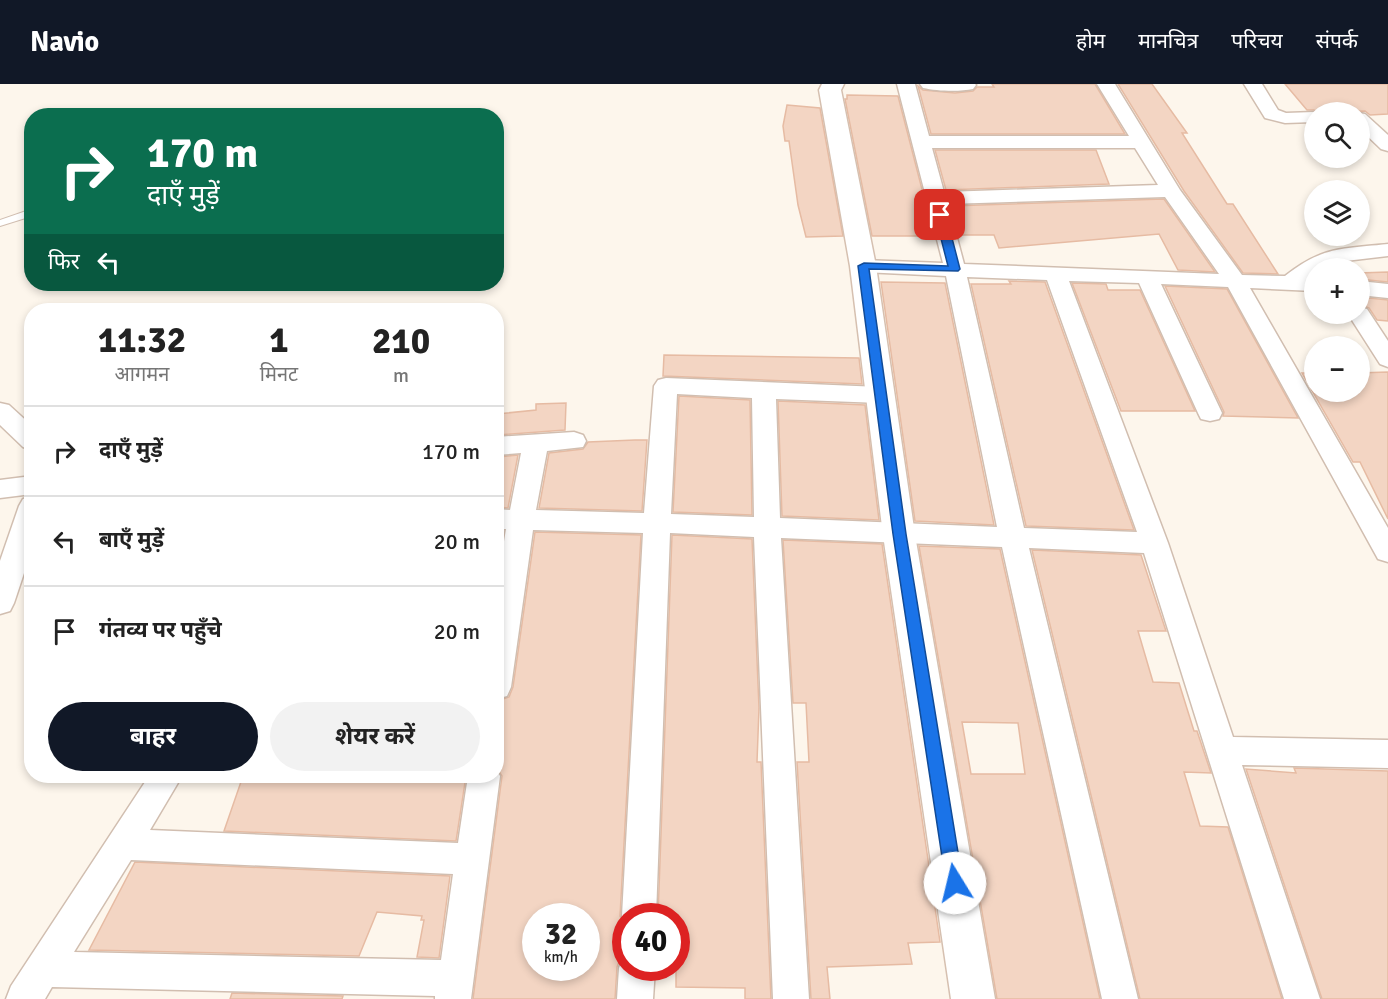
<!DOCTYPE html>
<html lang="hi">
<meta charset="utf-8">
<style>
:root{--surface:#fff;--page:#f2f2f2;--text:#222;--muted:#767676;--line:#e0e0e0;--accent:#111827}
body{margin:0;font-family:Signika,"Noto Sans Devanagari",sans-serif;background:var(--page);color:var(--text);height:100vh;display:flex;flex-direction:column;font-size:22px;white-space:nowrap}
*{box-sizing:border-box;margin:0}
p{font-size:20px;color:var(--muted)}
.icon{flex:none;width:33px;height:33px;fill:none;stroke:currentColor;stroke-width:2;stroke-linecap:round;stroke-linejoin:round}
.map{position:relative;flex:1;overflow:hidden}
.sheet{position:absolute;left:24px;top:219px;width:480px;height:480px;display:flex;flex-direction:column;background:var(--surface);border-radius:24px;box-shadow:0 3px 9px #0003}
.sheet>*{flex:none}
.banner{position:absolute;left:24px;top:24px;width:480px;height:183px;border-radius:24px;box-shadow:0 3px 9px #0003;background:#0b6e4f;color:#fff;overflow:hidden}
.controls{position:absolute;left:1304px;top:18px;display:grid;gap:12px}
.controls a{display:grid;place-items:center;width:66px;height:66px;border-radius:50%;background:var(--surface);box-shadow:0 3px 9px #0003;font-size:30px}
.speed{position:absolute;left:522px;top:819px;display:flex;gap:12px;font-size:30px;font-weight:700;text-align:center}
.speed>*{display:grid;place-content:center;width:78px;height:78px;border-radius:50%;background:var(--surface);box-shadow:0 3px 9px #0003;line-height:1}
.speed small{font-size:15px;font-weight:400}
.speed .limit{border:9px solid #d22;background:#fff;color:#111}
.pin{position:absolute;display:grid;place-items:center;width:51px;height:51px;color:#fff;margin:-26px;border-radius:12px;box-shadow:0 3px 9px #0006}
.me{position:absolute;width:66px;margin:-33px;rotate:351deg;stroke-linejoin:round;filter:drop-shadow(0 0 4px #0008)}
.turn{display:flex;align-items:center;gap:21px;height:126px;padding:0 24px;font-size:27px}
.turn .icon{width:78px;height:78px;stroke-width:2.5}
.turn b{display:block;font-size:42px;line-height:51px}
.then{display:flex;align-items:center;height:57px;padding:0 24px;background:#0003;gap:12px;font-size:22px}
.eta{display:flex;justify-content:space-evenly;align-items:center;height:102px;text-align:center}
.eta b{font-size:36px;font-weight:700;line-height:42px}
.action{display:flex;gap:12px;margin-top:auto;padding:12px 24px}
.action a{flex:1;height:69px;border-radius:36px;background:var(--accent);color:#fff;font-size:24px;font-weight:700;line-height:69px;text-align:center}
.action a+a{background:var(--page);color:var(--text)}
ul{padding:0;list-style:none}
li{display:flex;align-items:center;gap:18px;height:90px;padding:0 24px;border-top:2px solid var(--line)}
li div{flex:1}
li b{display:block;font-size:22px}
li em{font-style:normal}
header{display:flex;align-items:center;gap:36px;box-sizing:border-box;height:84px;padding:0 30px;background:var(--accent);color:#fff}
header strong{font-size:28px}
nav{display:flex;gap:33px;margin-inline-start:auto;font-size:21px}
.map>svg:first-child{display:block}
.building{fill:#f3d5c3;stroke:#e6bba3;stroke-width:1.5;fill-rule:evenodd}
.lines{fill:none;stroke-linecap:round;stroke-linejoin:round}
.lane-casing{stroke:#d1beb0;stroke-width:2}
.street-casing{stroke:#d1beb0;stroke-width:3}
.secondary-casing{stroke:#d6c0b0;stroke-width:3}
.lane{fill:#fff;fill-rule:evenodd}
.street{fill:#fff;fill-rule:evenodd}
.secondary{fill:#fff;fill-rule:evenodd}
.route{fill:#1a73e8;stroke:#114b97;stroke-width:1.5}
</style>
<header>
<strong>Navio</strong>
<nav><a>होम</a><a>मानचित्र</a><a>परिचय</a><a>संपर्क</a></nav>
</header>
<div class="map">
<svg width="1388" height="915" viewBox="0 0 1388 915">
<rect width="100%" height="100%" fill="#fdf6ec"/>
<g class="building">
<path d="M992 0H1095L1125 50H931L918 2 923 6 955 9 973 7 977 3H994Z"/>
<path d="M1118 0H1152L1187 49H1182L1227 120H1233L1278 190 1243 189 1184 107Z"/>
<path d="M1285 0H1388V30L1370 31 1365 27 1316 28 1314 26H1307Z"/>
<path d="M847 11 898 12 934 152H872L845 15H847Z"/>
<path d="M787 21 820 24 843 152 806 153 798 121 789 57H785L783 42Z"/>
<path d="M935 66H1096L1109 100 946 106Z"/>
<path d="M1164 115 1215 188 1178 186 1159 150 999 164 994 151H959L951 122Z"/>
<path d="M1388 188V198L1359 195V189Z"/>
<path d="M1009 197 1045 198 1134 446 1026 442 971 200H1011Z"/>
<path d="M881 198 945 199 994 441 915 437Z"/>
<path d="M1072 199 1106 200 1108 206H1140L1195 327H1121Z"/>
<path d="M1165 202 1227 205 1298 334 1223 332 1224 328Z"/>
<path d="M1359 213 1388 216V237L1377 236 1369 224 1359 221Z"/>
<path d="M664 271 859 274 862 300 663 292Z"/>
<path d="M1388 288V435L1360 378H1353L1302 289H1314V308H1359V289Z"/>
<path d="M679 312 750 316 752 431 673 428Z"/>
<path d="M778 317 865 321 879 436 782 432Z"/>
<path d="M566 319 565 346 498 351 497 330 536 326V320Z"/>
<path d="M635 356H647L642 427 539 424 549 369 583 365 588 358Z"/>
<path d="M518 371 508 424 496 423V380H500L499 373Z"/>
<path d="M535 448 641 451 620 832 626 843V870H622L617 883 615 915H473L502 692 496 683V639L500 616 509 613 513 603ZM536 832H586V884H536Z"/>
<path d="M672 451 752 455 759 624 757 678H761L771 915H745V904L676 903V832H658Z"/>
<path d="M783 456 882 460 940 858 908 859 912 880 827 883 830 915H811L797 678H809L806 619H793Z"/>
<path d="M919 462 1000 465 1100 915H997ZM962 638 1018 639 1025 690H971Z"/>
<path d="M1032 466 1141 471 1166 547H1138L1153 598 1179 599 1194 647H1197L1211 689 1184 688 1200 742 1228 743 1282 915H1140Z"/>
<path d="M1294 684 1388 687V915H1322L1246 685 1296 689Z"/>
<path d="M243 692H466L456 757 224 747Z"/>
<path d="M135 778 450 792 439 874 417 873 424 836H421L422 832 377 828 359 872 89 866Z"/>
<path d="M232 909 343 912 342 915H230Z"/>
</g>
<g class="lines">
<g class="lane-casing">
<g id="lane">
<path d="M48 28 54 32 43 31Z"/>
<path d="M32 125V132L0 142V136Z"/>
</g>
</g>
<g class="street-casing">
<g id="street">
<path d="M897 0H915L929 52H1129L1097 0H1115L1180 106 1242 191 1285 192C1323 162 1342 165 1388 160V172L1337 178 1322 184H1314V191L1311 193H1314V207L1250 204 1388 444V478L1378 475 1228 203 1161 200 1222 329 1219 335 1210 337 1201 335 1198 329 1139 199 1069 197 1168 459 1233 653 1388 656V684L1242 681 1320 915H1284L1144 469 1029 464 1138 915H1102L1002 463 781 454 809 915H773L754 453 670 449 656 832H626V841L622 832 643 449 533 446 511 603 507 612 496 615V507L506 445H496V425L510 426 521 369 496 371V353L574 348 583 351 586 357 583 363 547 367 536 426 644 429 654 302 658 296 666 294 880 303 888 305 892 311 888 317 880 319 776 315 780 434 997 443 946 192 863 188 855 187 852 182 855 177 863 176 943 179ZM932 64H1135L1158 101 944 108ZM1165 113 1219 190 964 180 948 120ZM967 193 1047 196 1137 448 1024 444ZM677 310 752 314 754 433 671 430Z"/>
<path d="M920 0H975L976 1 973 5C959 8 937 7 923 4Z"/>
<path d="M1244 0H1262L1278 26 1286 29 1314 28H1318H1314V38L1285 39 1265 34Z"/>
<path d="M1359 29 1365 30 1388 51V67L1381 65 1359 44Z"/>
<path d="M1359 197 1388 200V214L1359 211Z"/>
<path d="M1359 223 1367 225 1388 257V283L1380 280 1348 230H1359Z"/>
<path d="M0 319 9 321 32 342V366L23 363 0 341Z"/>
<path d="M32 392V410L0 414V396Z"/>
<path d="M32 413V465L14 519 10 527 0 530V477L19 422 23 415Z"/>
<path d="M496 685 500 692 471 915H435V912L52 903 45 915H6L11 902 149 692H182L150 746 458 759 468 692H496ZM131 776 453 790 441 876 74 868Z"/>
<path d="M624 871 626 884H655L653 915H617L619 884Z"/>
</g>
</g>
<g class="secondary-casing">
<path id="secondary" d="M822 0H844L841 6 876 182 915 451 995 915H951L883 451 850 182 819 6Z"/>
</g>
<use href="#lane" class="lane"/>
<use href="#street" class="street"/>
<use href="#secondary" class="secondary"/>
</g>
<path class="route" d="M940 128 946 131 960 185 958 187 869 185 906 450 963 799 961 805 955 807 949 805 946 799 893 450 858 182 864 179 948 182 935 131Z"/>
</svg>
<div class="controls">
<a><svg class="icon" aria-label="search" viewBox="0 0 24 24"><circle cx="10" cy="10" r="6"/><path d="M15 15l6 6"/></svg></a>
<a><svg class="icon" aria-label="layers" viewBox="0 0 24 24"><path d="M12 4l9 5-9 5-9-5zM3 14l9 5 9-5"/></svg></a>
<a>+</a>
<a>−</a>
</div>
<div class="speed"><div>32<small>km/h</small></div><div class="limit">40</div></div>
<div class="pin" style="left:940px;top:131px;background:#d93025"><svg class="icon" aria-label="arrive" viewBox="0 0 24 24"><path d="M6 21V4h12l-3 4 3 4H6"/></svg></div>
<svg class="me" style="left:955px;top:799px" viewBox="-20 -20 40 40"><circle r="19" fill="#fff"/><path d="M0-13L10 11 0 6-10 11z" fill="#1a73e8"/></svg>
<div class="banner">
<div class="turn"><svg class="icon" aria-label="right" viewBox="0 0 24 24"><path d="M7 20v-9h11M14 6l5 5-5 5"/></svg><div><b>170 m</b>दाएँ मुड़ें</div></div>
<div class="then">फिर<svg class="icon" aria-label="left" viewBox="0 0 24 24"><path d="M17 20v-9H6M10 6l-5 5 5 5"/></svg></div>
</div>
<section class="sheet">
<div class="eta">
<div><b>11:32</b><p>आगमन</p></div>
<div><b>1</b><p>मिनट</p></div>
<div><b>210</b><p>m</p></div>
</div>
<ul>
<li><svg class="icon" aria-label="right" viewBox="0 0 24 24"><path d="M7 20v-9h11M14 6l5 5-5 5"/></svg><div><b>दाएँ मुड़ें</b></div><em>170 m</em></li>
<li><svg class="icon" aria-label="left" viewBox="0 0 24 24"><path d="M17 20v-9H6M10 6l-5 5 5 5"/></svg><div><b>बाएँ मुड़ें</b></div><em>20 m</em></li>
<li><svg class="icon" aria-label="arrive" viewBox="0 0 24 24"><path d="M6 21V4h12l-3 4 3 4H6"/></svg><div><b>गंतव्य पर पहुँचे</b></div><em>20 m</em></li>
</ul>
<div class="action"><a>बाहर</a><a>शेयर करें</a></div>
</section>
</div>
